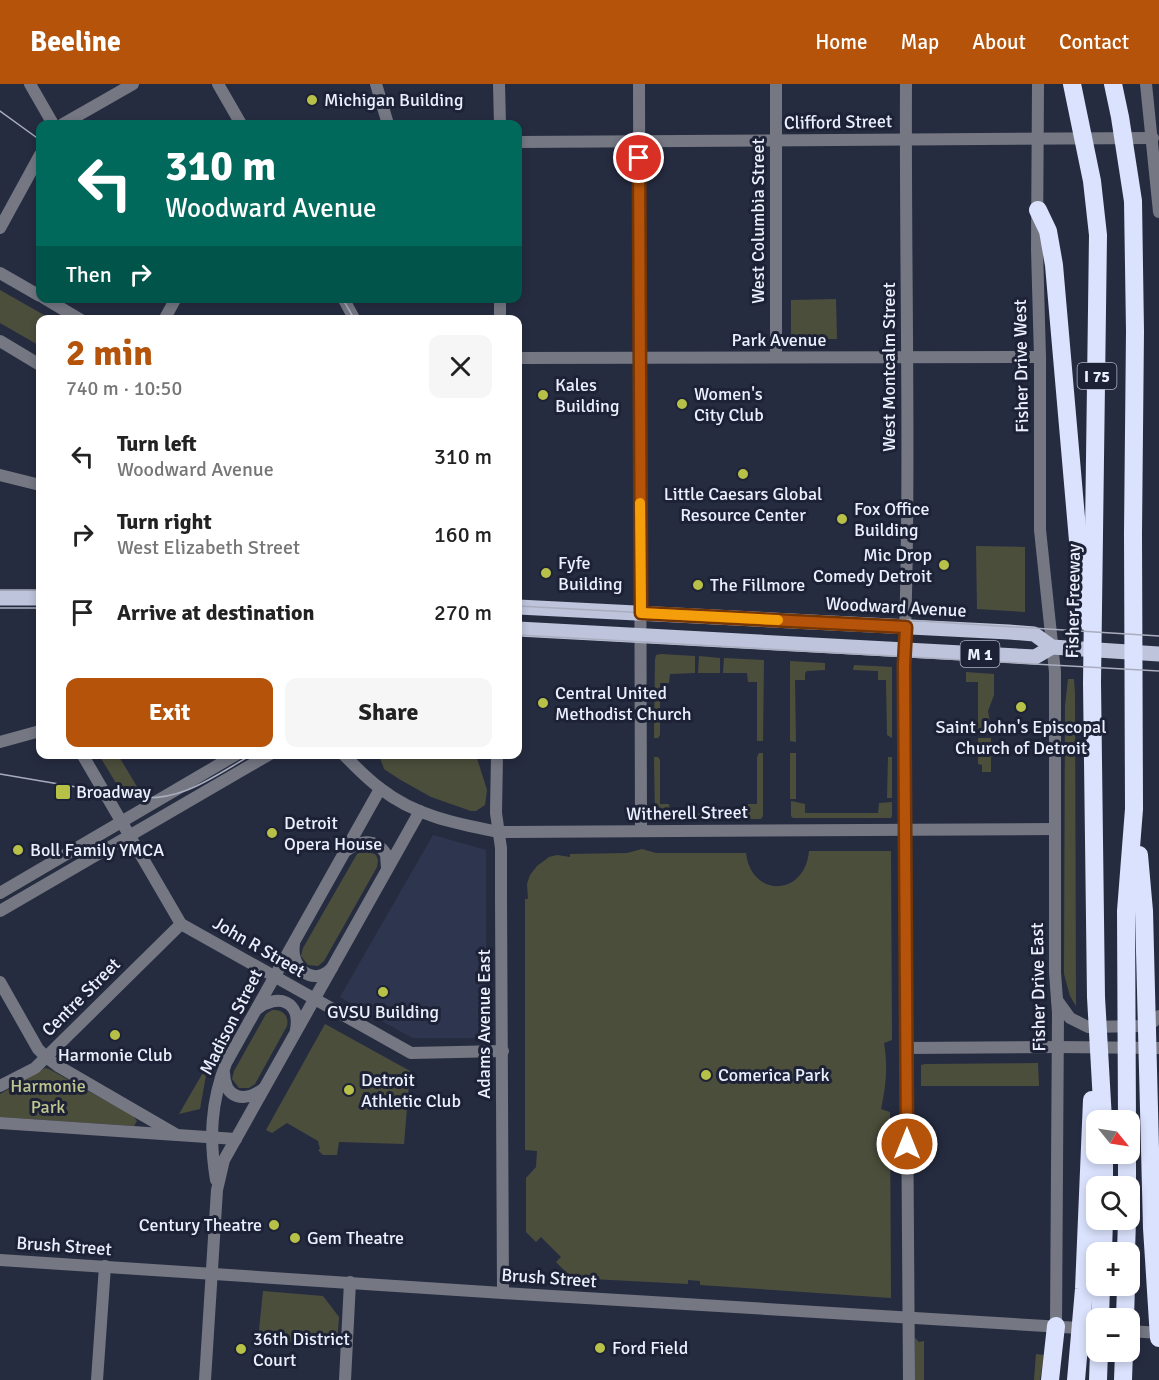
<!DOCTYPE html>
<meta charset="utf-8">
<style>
:root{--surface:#fff;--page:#f6f6f6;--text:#222;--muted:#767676;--accent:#b45309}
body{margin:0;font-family:Signika,sans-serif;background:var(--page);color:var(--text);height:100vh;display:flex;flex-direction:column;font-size:22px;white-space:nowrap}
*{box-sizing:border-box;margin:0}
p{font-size:20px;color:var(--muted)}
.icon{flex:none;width:33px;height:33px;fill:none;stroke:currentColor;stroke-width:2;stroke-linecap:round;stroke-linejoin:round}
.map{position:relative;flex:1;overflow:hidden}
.side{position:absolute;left:36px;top:231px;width:486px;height:444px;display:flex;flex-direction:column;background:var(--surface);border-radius:12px;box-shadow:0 3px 9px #0003}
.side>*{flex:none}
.guide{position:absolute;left:36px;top:36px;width:486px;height:183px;border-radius:12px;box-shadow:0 3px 9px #0003;background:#00695c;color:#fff;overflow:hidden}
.needle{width:39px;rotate:120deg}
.tools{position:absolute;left:1086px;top:1026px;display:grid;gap:12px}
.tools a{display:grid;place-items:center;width:54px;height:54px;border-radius:12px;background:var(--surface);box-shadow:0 3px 9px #0003;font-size:30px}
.pin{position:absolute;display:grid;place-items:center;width:51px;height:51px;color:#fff;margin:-26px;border:3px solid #fff;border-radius:50%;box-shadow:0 2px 6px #0007}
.me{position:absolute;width:66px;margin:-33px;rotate:0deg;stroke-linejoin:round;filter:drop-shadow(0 0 4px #0008)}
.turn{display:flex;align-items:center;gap:21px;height:126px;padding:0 30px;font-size:27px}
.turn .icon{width:78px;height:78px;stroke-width:2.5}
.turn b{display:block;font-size:42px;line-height:51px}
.then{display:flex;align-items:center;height:57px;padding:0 30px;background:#0003;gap:12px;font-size:22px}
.round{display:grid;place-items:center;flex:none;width:63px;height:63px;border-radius:12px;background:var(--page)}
.summary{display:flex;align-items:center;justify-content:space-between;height:102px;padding:0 30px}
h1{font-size:36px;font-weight:700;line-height:45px;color:var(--accent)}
.button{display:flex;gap:12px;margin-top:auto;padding:12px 30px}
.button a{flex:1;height:69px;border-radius:12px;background:var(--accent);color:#fff;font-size:24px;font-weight:700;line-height:69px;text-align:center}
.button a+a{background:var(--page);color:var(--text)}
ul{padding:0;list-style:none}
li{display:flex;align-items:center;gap:18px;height:78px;padding:0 30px}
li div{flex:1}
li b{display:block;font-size:22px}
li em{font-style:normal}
header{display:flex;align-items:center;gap:36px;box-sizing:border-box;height:84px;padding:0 30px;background:var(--accent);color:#fff}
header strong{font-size:28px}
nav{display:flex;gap:33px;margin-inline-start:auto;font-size:21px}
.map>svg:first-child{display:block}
.built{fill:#2e354f}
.green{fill:#4c4e3c}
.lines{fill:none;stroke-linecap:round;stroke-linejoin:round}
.minor{stroke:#757883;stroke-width:12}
.tertiary{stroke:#757883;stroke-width:12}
.primary{stroke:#bdc4db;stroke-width:15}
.motorway{stroke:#dae2fd;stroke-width:18}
.tram{stroke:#a9adbe;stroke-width:1.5}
.route-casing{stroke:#753606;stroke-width:15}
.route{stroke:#b45309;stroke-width:10}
.slow{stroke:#f59e0b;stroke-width:10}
.poi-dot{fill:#b8c147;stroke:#1d2236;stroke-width:2}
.labels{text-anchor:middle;stroke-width:6;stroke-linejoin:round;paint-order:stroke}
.shield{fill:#1d2236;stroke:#aeb2c2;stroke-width:1.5}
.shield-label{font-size:16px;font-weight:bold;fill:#ecf0fe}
.poi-label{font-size:18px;fill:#ecf0fe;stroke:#1d2236;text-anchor:start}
.street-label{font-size:18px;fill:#ecf0fe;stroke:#1d2236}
.park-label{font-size:18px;fill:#c0c68f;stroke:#1d2236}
</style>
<header>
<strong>Beeline</strong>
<nav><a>Home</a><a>Map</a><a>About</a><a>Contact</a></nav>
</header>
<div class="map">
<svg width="1159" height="1296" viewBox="0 0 1159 1296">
<rect width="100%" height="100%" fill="#262c40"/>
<path class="built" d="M433 751 486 766V954H412L340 913Z"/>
<g class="green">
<path d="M0 206 51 235 40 236V262L0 239Z"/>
<path d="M836 215 837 255H791V216Z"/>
<path d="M976 462 1025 463V528L977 525Z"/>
<path d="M661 570 695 572V589L670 590 669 599H660V651L658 654H654L655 575 656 571Z"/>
<path d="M699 572 720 574V589H698Z"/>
<path d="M724 574 764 576 763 657H757V598H748L747 589H723Z"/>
<path d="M790 577 825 579V586L807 587 805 589V596H795L796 658 790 657Z"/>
<path d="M854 581 892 583V654L887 651 886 596H878V587L853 586Z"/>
<path d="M966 588 994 590V611L988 627 992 651H978V598H966Z"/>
<path d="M1068 595H1074L1075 610 1076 922 1070 912 1064 890 1065 622Z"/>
<path d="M978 654H991V688H982V681L978 680Z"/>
<path d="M759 669H763V732L761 735 655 734 654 673H658L660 676V720H669L670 730 748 729V720H757V673Z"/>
<rect x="790" y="669" width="6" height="46"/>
<path d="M99 671H118L139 706 128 711 122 709Z"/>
<path d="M379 671H476L487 706 485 721 476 727H471L431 713 399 695 384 685Z"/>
<path d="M888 673H892V714H887Z"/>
<path d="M791 717 805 720V729H878L879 719 892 718V732L891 734H793L791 732Z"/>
<path d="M642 765 656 769H746C751 814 805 813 809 767H891L892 956 884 959C888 983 886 1002 881 1025L890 1028 891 1214 700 1201V1197L688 1196V1200L572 1194 556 1178 561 1173 541 1153 536 1158 526 1148V1094L536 1083 537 1067 525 1066V815H528L527 800 530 791 537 782 549 773 557 771 570 773V770L627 769Z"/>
<path d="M365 766 376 771 378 776 377 783 324 877 318 882 308 881 301 872 303 864 357 770Z"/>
<path d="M272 926C283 925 289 932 287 942L255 1000 249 1004H239L232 995 234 987 266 930Z"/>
<path d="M325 940 410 987 404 1060 339 1058 337 1071H323L318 1066 320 1065 318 1057 287 1039 272 1049 266 1046Z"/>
<path d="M1038 979 1039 1002H921V981L925 980Z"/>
<path d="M208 980 200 1025 179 1030Z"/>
<path d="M45 984 49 985 133 1032 137 1037 134 1042 0 1033V1010Z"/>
<path d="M263 1207 323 1212 339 1233 337 1261 258 1256Z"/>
<path d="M915 1254 919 1258 924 1257V1296H915Z"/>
<path d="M1036 1270 1044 1271 1040 1296H1034Z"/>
</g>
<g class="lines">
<g class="minor">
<path d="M30 0 53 40"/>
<path d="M376 0 388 40"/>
<path d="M639 0 641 747"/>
<path d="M906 0C905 194 911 388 904 581L909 1296"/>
<path d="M776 273V0"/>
<path d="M0 658 40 647"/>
<path d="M82 670 181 840 411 969 503 967"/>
<path d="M499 748 1055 745"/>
<path d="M907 964 1058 963"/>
<path d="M0 1002 35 984 181 840"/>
<path d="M0 1039 177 1051"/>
<path d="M97 1296 105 1182"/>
<path d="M345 1296 350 1198"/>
</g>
<g class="tertiary">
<path d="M218 0 241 40"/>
<path d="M499 0 500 40"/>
<path d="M1038 0 1037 165 1040 273V446L1055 588V889L1058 929 1056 1242"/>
<path d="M1146 0 1159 128"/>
<path d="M63 40 133 0"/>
<path d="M518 58 1153 54"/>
<path d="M0 144 40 71"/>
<path d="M0 189 40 212"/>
<path d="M44 214 81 236"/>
<path d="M343 214 355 236"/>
<path d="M164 236 176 214"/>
<path d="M500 236V214"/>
<path d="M0 257 40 281"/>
<path d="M518 274 1040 273"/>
<path d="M0 391 40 401"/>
<path d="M343 670C355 682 367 695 381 705 415 732 458 740 499 748"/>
<path d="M497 670 496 729 501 764V815L503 1209"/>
<path d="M347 766C361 756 375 754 386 770L387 784"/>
<path d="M0 809 237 670"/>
<path d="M0 827 270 670"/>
<path d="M294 860C290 883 312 904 332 884"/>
<path d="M0 898 38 965 46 973 58 982 177 1051 236 1055"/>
<path d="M1057 916 1070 934 1088 943 1142 942 1153 938 1159 932"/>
<path d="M257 925C278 909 301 917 296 946"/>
<path d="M1058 963 1159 964"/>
<path d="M224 989C225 1015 244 1019 263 1005"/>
<path d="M216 1096C209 1054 211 1018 226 979L380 705"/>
<path d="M0 1176 519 1210 1096 1245"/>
<path d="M1130 1247 1159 1249"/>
<path d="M205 1296 217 1106 224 1076 420 727"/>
</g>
<g class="primary">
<path d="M0 514H40"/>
<path d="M518 523 1009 548 1034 550 1052 563 1159 570"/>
<path d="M518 545 1035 573 1052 563"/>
</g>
<g class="motorway">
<path d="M1072 0 1092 97 1098 151 1092 599 1096 913 1103 1036"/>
<path d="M1113 0 1120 33 1133 117 1135 247 1133 449 1134 725 1126 827 1127 1036"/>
<path d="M1038 126 1048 147 1054 181 1085 537"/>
<path d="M1139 771 1144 827 1152 1144 1159 1254"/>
<path d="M1104 1070V1102"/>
<path d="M1127 1102V1070"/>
<path d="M1103 1168 1104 1136"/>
<path d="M1126 1168 1127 1136"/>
<path d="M1100 1234 1101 1202"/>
<path d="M1125 1234 1126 1202"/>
<path d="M1050 1296 1056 1242"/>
<path d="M1076 1296 1084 1205 1092 1016"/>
<path d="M1098 1296 1099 1268"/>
<path d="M1123 1296 1124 1268"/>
</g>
<g class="tram">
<path d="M0 27 40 56"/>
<path d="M342 214 355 236"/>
<path d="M0 506H40"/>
<path d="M518 522 834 539 920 537 1159 552"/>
<path d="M0 524H40"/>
<path d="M518 551 1159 587"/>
<path d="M0 690 135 713C181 719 214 692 253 670"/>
</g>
</g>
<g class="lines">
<g class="route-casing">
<path id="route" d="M639 74 641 529 906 543 904 581 907 1060"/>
</g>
<use href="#route" class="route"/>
<path class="slow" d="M640 419 641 529 778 536"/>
</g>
<g class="poi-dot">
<circle cx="312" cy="16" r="6"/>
<circle cx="543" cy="311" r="6"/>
<circle cx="682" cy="320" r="6"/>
<circle cx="743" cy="390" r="6"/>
<circle cx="842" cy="435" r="6"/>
<circle cx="944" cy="481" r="6"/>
<circle cx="546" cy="489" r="6"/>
<circle cx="698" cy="501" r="6"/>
<circle cx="543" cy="619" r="6"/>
<circle cx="1021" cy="623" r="6"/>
<rect x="55" y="700" width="16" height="16" rx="3"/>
<circle cx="272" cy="749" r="6"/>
<circle cx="18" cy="766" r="6"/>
<circle cx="383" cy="908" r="6"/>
<circle cx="115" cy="951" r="6"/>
<circle cx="706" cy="991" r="6"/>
<circle cx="349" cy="1006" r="6"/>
<circle cx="274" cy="1141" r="6"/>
<circle cx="295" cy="1154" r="6"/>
<circle cx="600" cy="1264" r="6"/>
<circle cx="241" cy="1265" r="6"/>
</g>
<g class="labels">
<g class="shield">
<rect x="1077.5" y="279" width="39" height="26" rx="4.5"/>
<rect x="960.5" y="557" width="39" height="26" rx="4.5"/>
</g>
<g class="shield-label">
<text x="1097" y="298">I 75</text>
<text x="980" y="576">M 1</text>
</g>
<g class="poi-label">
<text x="324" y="22">Michigan Building</text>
<text x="555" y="307">Kales<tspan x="555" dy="21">Building</tspan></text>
<text x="694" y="316">Women's<tspan x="694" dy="21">City Club</tspan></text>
<text x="743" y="416" text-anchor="middle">Little Caesars Global<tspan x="743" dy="21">Resource Center</tspan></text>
<text x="854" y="431">Fox Office<tspan x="854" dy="21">Building</tspan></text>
<text x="932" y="477" text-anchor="end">Mic Drop<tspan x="932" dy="21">Comedy Detroit</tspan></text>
<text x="558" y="485">Fyfe<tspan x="558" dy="21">Building</tspan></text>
<text x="710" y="507">The Fillmore</text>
<text x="555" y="615">Central United<tspan x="555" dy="21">Methodist Church</tspan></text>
<text x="1021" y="649" text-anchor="middle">Saint John's Episcopal<tspan x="1021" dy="21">Church of Detroit</tspan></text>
<text x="76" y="714">Broadway</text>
<text x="284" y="745">Detroit<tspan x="284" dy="21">Opera House</tspan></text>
<text x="30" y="772">Boll Family YMCA</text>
<text x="383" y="934" text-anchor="middle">GVSU Building</text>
<text x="115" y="977" text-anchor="middle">Harmonie Club</text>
<text x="718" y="997">Comerica Park</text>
<text x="361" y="1002">Detroit<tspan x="361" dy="21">Athletic Club</tspan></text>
<text x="262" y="1147" text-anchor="end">Century Theatre</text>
<text x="307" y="1160">Gem Theatre</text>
<text x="253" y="1261">36th District<tspan x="253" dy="21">Court</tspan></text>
<text x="612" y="1270">Ford Field</text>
</g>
<g class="street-label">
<text transform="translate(838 38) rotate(-1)" y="6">Clifford Street</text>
<text transform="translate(758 137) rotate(-90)" y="6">West Columbia Street</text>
<text x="779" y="262">Park Avenue</text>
<text transform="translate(1021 282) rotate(-91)" y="6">Fisher Drive West</text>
<text transform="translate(889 283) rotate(-90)" y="6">West Montcalm Street</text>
<text transform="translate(1073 517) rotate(-89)" y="6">Fisher Freeway</text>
<text transform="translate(896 523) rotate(3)" y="6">Woodward Avenue</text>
<text transform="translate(687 729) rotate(-1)" y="6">Witherell Street</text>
<text transform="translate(259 863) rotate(30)" y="6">John R Street</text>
<text transform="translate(1038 903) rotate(-91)" y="6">Fisher Drive East</text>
<text transform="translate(81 913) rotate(-45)" y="6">Centre Street</text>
<text transform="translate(231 938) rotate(-63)" y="6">Madison Street</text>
<text transform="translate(484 940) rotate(-90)" y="6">Adams Avenue East</text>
<text transform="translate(64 1162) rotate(4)" y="6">Brush Street</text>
<text transform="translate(549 1194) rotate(4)" y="6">Brush Street</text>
</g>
<g class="park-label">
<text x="48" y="1008">Harmonie<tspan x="48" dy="21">Park</tspan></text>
</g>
</g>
</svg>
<div class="tools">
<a><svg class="needle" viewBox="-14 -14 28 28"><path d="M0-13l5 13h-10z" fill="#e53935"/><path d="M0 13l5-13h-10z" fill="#767676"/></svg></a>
<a><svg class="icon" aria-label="search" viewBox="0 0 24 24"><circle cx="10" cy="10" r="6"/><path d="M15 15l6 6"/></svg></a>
<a>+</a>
<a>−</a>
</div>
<div class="pin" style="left:639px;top:74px;background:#d93025"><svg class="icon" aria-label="arrive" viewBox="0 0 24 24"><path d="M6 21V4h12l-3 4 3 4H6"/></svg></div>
<svg class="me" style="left:907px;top:1060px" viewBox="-20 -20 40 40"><circle r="17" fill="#b45309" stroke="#fff" stroke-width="3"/><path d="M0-11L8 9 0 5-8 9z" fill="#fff"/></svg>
<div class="guide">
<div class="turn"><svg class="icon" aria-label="left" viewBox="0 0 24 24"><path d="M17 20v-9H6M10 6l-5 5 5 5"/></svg><div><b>310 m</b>Woodward Avenue</div></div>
<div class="then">Then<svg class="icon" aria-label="right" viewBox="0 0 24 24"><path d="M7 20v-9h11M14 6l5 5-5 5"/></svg></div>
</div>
<section class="side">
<div class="summary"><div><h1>2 min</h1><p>740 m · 10:50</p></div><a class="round"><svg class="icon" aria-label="close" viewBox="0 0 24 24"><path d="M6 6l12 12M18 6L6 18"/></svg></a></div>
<ul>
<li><svg class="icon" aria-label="left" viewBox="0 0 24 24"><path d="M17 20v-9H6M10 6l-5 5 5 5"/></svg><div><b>Turn left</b><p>Woodward Avenue</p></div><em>310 m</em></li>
<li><svg class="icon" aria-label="right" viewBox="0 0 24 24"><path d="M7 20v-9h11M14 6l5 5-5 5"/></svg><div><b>Turn right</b><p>West Elizabeth Street</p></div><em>160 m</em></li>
<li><svg class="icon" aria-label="arrive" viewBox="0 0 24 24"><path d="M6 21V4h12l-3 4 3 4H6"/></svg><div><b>Arrive at destination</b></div><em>270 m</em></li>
</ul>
<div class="button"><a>Exit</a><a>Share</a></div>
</section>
</div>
